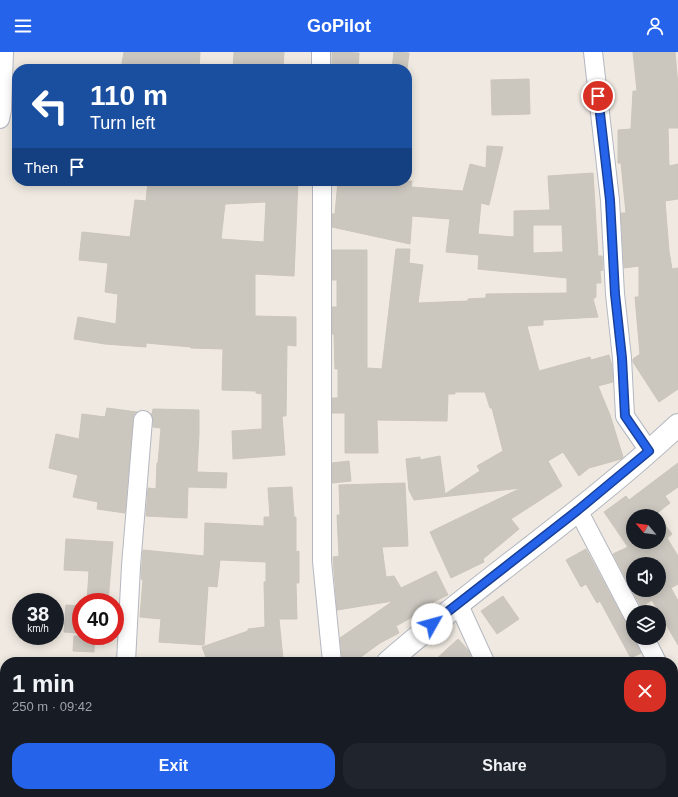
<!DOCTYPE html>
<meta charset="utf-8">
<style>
:root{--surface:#171b24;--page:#20242c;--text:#f1f3f6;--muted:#9ea1a6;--accent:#2563eb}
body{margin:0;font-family:Helvetica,sans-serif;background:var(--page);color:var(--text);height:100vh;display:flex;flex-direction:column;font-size:15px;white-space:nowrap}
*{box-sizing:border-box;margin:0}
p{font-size:13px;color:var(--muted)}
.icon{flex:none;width:22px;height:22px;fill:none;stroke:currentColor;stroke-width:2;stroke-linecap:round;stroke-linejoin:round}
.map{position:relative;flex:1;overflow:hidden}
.sheet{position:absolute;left:0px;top:605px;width:678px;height:140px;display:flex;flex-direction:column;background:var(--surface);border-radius:16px 16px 0 0;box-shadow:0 2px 10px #0003}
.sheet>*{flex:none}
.guide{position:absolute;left:12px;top:12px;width:400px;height:122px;border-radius:16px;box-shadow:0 2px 10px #0003;background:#1a4fa0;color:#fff;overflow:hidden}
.needle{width:26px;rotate:299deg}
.tools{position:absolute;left:626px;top:457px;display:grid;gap:8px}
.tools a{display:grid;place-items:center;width:40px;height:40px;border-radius:50%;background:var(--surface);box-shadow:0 2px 10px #0003;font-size:20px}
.speed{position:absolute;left:12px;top:541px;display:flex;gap:8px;font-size:20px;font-weight:700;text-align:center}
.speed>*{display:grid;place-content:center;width:52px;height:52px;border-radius:50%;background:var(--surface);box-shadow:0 2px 10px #0003;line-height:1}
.speed small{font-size:10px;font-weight:400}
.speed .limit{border:6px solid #d22;background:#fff;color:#111}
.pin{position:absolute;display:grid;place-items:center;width:34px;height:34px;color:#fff;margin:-17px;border:2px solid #fff;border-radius:50%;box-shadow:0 1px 4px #0007}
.me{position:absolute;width:44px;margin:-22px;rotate:52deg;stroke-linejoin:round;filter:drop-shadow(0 0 3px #0008)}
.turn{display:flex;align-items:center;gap:14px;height:84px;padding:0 12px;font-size:18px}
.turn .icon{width:52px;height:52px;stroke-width:2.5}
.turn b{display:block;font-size:28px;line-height:34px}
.then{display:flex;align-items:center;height:38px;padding:0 12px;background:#0003;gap:8px;font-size:15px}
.round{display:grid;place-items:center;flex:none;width:42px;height:42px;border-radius:16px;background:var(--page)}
.head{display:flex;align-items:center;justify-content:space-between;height:68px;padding:0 12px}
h1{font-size:24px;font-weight:700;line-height:30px}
.action{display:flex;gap:8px;margin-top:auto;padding:8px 12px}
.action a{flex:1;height:46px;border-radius:16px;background:var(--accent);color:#fff;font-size:16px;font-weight:700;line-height:46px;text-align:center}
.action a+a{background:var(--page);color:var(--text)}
header{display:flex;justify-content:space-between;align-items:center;height:52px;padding:0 12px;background:var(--accent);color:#fff;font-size:18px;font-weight:700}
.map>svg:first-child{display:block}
.building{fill:#cbc7bf;stroke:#cbc5ba;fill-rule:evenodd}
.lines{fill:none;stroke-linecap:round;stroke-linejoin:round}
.minor-casing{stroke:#b4b7c1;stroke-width:20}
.tertiary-casing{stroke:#b4b7c1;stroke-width:24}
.minor{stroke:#fff;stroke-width:18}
.tertiary{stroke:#fff;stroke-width:22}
.route-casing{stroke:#184099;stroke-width:10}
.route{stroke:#2563eb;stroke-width:7}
</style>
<header><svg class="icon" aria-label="menu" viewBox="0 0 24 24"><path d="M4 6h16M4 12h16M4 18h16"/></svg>GoPilot<svg class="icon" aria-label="person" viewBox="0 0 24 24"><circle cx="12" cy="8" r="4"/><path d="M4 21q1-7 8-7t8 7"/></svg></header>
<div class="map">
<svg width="678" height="745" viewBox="0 0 678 745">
<rect width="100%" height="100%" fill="#efe9e1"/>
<g class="building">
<path d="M124 0H200L199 17H121Z"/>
<path d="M234 0H284L283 17H233Z"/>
<path d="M332 0 359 1 358 17H332Z"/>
<path d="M394 0 409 1 407 17H392Z"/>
<path d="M633 0H675L678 34V76H668L669 114 678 112V147L665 149 669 199 672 217 678 216V337L659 350 633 310V307L640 302 635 245H639V214L624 216 621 161H626L621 111H618V78L631 77 633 39H637Z"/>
<path d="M529 27 530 62 492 63 491 28Z"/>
<path d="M487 94 503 95 489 153 481 151 478 182 514 185V159L550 158 548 124 593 121 598 204H602L603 218 600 219 601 231H596V245L593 247 598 265 543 268V273L527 274 539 319 590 305 591 308 609 303 612 314 613 330 598 334 610 363 623 405 621 407 589 416 579 424 563 400 548 409 562 434 511 467 519 477 483 507 484 510 451 526 430 480 521 436 414 448 409 438 406 407 420 405V408L440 404 445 442 480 419 477 414 503 399 492 356H490L485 340H455V342H448L447 369 377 368 378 401H345V361H332V346H338V317H335L334 282H332V255H337V228H332V198H367V316L382 317 396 197H410L409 211 423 213 418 251 468 249V247L486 246V242L567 241V226L478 217 479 203 446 200 450 167 412 164 410 192 332 175V162H335L338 129H412L411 135 463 139 470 112 486 116ZM533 173H562L563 200 533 201Z"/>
<path d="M148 129H298L294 224 255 222V264L296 265V294L287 293 286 364H282L285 403 233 407 232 379 262 377V342L256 341V339L222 338 223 297 191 296V295L146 291V295L105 292 74 287 78 265 116 272 118 242 105 240 108 211 79 208 82 180 130 185 135 148 146 149ZM266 150 264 190 221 187 225 152Z"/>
<path d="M107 356 137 360 134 362 133 367 125 461 97 457 98 450 73 445 78 423 49 416 56 382 79 387 82 362 105 365Z"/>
<path d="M153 357 199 358V381L197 420 227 421 226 436 188 435 187 466 146 464 148 436 156 437 157 411H158L161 376 153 375V368L151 362H152Z"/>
<path d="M349 409 351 429 332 431V411Z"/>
<path d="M678 411V435L665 444 670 451 656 462 658 464H633V490H659V465L672 482 667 486 678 504V532L671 536 678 549V593L652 548 641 555 613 502 628 495 604 460 626 444 629 448ZM633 512H659V538H633Z"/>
<path d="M405 431 408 494 382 495 386 525 394 524 401 536 436 519 448 543 414 559 416 563 396 574 399 581 380 591 354 610H345L342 605 340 586 393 549 337 558 333 505 339 504 337 463H340L339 433Z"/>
<path d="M292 435 294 465H296V500L299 499V531H296L297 567H279L283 607 263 610H208L202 595 248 579V577L265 575 264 530H266V510L220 508 217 535 208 534 204 593 159 590 161 567 140 565 143 528 141 527 143 498 204 504 205 471 264 474V465H270L268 436Z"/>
<path d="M66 487 113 490 108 550H87L89 519 64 518Z"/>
<path d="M586 497 624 568 628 572 633 573V586H635L641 601 633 605V610L600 549 597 551 586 532 581 535 566 508Z"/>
<path d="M503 544 519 567 497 582 481 559Z"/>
<path d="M66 553 81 554V581L64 580Z"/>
<path d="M74 584H95L94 600 73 599Z"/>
<path d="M458 587 469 599 471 604 463 610H433Z"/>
</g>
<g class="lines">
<g class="minor-casing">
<g id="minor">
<path d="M321 0V17"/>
<path d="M593 0 610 148 615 242 622 306 625 364 649 399"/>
<path d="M0 67 2 58 4 0"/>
<path d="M322 129V509L332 610"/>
<path d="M578 458 633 563"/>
<path d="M458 551 485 610"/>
<path d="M645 586 657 610"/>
<path d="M126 610 131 514 143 368"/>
<path d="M673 639 678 646"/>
<path d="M292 740 294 745"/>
<path d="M529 740 530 745"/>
</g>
</g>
<g class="tertiary-casing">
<g id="tertiary">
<path d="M388 610C483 528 587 458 678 373"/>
<path d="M152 745 164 740"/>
</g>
</g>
<use href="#minor" class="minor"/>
<use href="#tertiary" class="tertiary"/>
</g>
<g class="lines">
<g class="route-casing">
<path id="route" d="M432 572 578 458 649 399 625 364 622 306 615 242 610 148 598 44"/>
</g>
<use href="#route" class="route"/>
</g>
</svg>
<div class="tools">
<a><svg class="needle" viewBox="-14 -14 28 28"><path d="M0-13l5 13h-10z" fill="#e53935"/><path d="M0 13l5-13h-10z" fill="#9ea1a6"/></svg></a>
<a><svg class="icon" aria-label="sound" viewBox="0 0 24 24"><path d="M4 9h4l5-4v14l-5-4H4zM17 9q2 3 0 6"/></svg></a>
<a><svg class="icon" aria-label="layers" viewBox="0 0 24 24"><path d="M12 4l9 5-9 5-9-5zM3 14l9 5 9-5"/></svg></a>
</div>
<div class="speed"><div>38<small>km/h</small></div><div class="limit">40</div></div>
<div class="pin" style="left:598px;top:44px;background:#d93025"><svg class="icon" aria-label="arrive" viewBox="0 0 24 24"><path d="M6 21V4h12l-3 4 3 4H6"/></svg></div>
<svg class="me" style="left:432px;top:572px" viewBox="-20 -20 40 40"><circle r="19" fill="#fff"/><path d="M0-13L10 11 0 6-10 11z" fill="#2563eb"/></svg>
<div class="guide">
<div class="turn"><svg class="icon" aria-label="left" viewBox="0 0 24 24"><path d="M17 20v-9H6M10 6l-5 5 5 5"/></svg><div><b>110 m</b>Turn left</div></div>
<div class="then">Then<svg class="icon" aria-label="arrive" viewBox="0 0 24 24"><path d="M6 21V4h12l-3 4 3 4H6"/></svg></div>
</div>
<section class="sheet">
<div class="head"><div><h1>1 min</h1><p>250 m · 09:42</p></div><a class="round" style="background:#d93025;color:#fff"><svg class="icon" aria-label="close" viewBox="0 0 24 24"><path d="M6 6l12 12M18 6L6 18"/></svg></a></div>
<div class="action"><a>Exit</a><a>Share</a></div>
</section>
</div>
